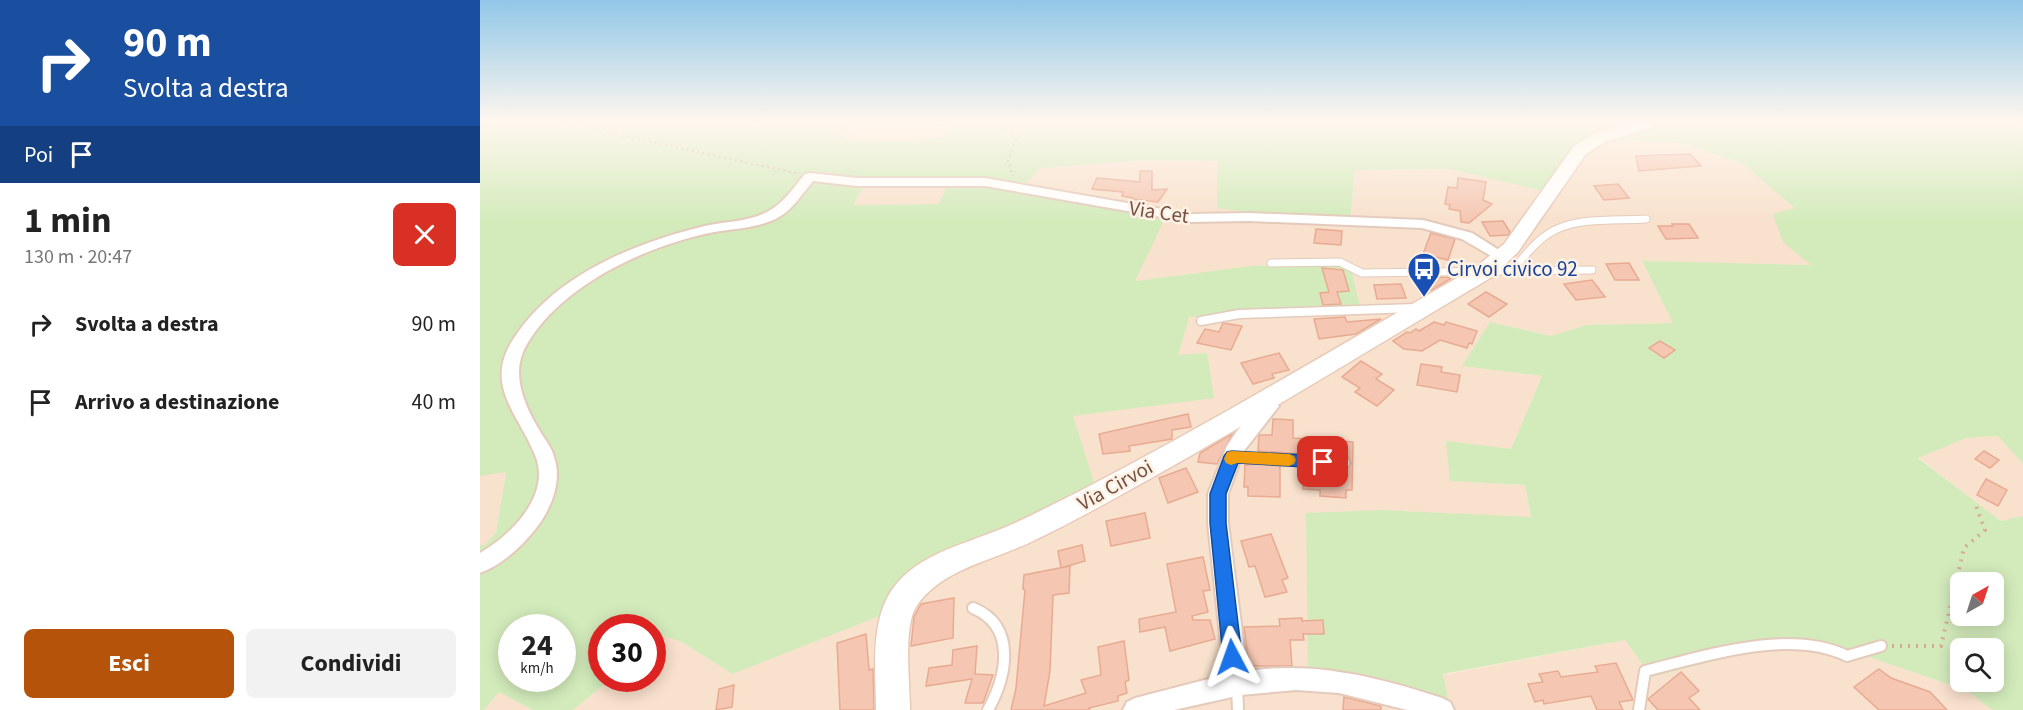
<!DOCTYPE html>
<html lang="it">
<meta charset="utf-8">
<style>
:root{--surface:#fff;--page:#f2f2f2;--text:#222;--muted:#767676;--accent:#b45309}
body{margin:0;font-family:"Source Sans 3",sans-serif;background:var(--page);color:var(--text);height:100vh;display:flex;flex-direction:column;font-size:22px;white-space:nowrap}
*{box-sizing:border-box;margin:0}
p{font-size:20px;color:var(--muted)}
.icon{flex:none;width:33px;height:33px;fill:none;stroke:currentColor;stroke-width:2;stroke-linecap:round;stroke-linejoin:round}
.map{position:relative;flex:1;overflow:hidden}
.sheet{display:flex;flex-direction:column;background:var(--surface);width:480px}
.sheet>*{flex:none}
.guide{background:#1a4fa0;color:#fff;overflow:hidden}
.needle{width:39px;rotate:39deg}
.controls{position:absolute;left:1470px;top:572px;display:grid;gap:12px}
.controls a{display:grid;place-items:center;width:54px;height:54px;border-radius:9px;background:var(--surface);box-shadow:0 3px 15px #0003;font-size:30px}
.speed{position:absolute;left:18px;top:614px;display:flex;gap:12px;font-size:30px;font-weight:700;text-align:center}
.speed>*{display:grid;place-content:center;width:78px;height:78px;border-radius:50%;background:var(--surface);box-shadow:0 3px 15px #0003;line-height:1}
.speed small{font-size:15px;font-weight:400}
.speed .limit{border:9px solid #d22;background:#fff;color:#111}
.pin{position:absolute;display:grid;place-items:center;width:51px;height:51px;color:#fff;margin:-26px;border-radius:12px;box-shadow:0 3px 9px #0006}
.me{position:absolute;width:66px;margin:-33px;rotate:356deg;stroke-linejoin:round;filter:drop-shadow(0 0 4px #0008)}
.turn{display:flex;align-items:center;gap:21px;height:126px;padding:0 24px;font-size:27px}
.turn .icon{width:78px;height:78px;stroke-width:2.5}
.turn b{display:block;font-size:42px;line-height:51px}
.then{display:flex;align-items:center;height:57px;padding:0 24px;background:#0003;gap:12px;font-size:22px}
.round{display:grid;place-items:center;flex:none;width:63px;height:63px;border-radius:9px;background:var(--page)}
.summary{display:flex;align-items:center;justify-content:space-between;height:102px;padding:0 24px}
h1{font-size:36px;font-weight:700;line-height:45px}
.cta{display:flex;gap:12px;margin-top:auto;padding:12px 24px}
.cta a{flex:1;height:69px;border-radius:9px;background:var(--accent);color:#fff;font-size:24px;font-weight:700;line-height:69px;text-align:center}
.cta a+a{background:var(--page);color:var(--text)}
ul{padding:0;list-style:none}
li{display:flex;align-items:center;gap:18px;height:78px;padding:0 24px}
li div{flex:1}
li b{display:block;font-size:22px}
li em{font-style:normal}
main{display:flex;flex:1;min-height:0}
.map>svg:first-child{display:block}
.residential{fill:#f8e1cd}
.green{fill:#d3ebbb;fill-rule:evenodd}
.building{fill:#f5c7b2;stroke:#e8ab92;stroke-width:1.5}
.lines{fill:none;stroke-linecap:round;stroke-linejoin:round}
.lane-far2-casing{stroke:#e4cabb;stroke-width:9}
.lane-far1-casing{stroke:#e4cabb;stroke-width:11}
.lane-casing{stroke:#e4cabb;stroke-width:14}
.street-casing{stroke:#e4cabb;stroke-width:4}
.secondary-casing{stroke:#e9cab8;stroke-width:3}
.path-far1{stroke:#d9aa96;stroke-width:2;stroke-dasharray:1.5 4;stroke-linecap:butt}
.path{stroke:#d9aa96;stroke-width:4;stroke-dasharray:2 6;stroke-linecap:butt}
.lane-far2{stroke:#fff;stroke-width:7}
.lane-far1{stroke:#fff;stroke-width:8}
.lane{stroke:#fff;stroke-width:10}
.street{fill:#fff;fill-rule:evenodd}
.secondary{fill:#fff;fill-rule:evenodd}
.route{fill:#1a73e8;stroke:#114b97;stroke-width:1.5}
.slow{fill:#f59e0b}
.labels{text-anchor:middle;stroke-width:5;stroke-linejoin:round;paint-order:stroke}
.street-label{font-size:21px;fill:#745144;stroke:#fff2e4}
.transit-label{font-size:21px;fill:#164399;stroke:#fff2e4;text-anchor:start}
</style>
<main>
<section class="sheet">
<div class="guide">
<div class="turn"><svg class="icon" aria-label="right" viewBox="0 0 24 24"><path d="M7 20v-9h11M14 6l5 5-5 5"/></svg><div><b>90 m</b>Svolta a destra</div></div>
<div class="then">Poi<svg class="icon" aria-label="arrive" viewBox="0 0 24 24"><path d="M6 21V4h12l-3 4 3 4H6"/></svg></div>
</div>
<div class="summary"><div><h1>1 min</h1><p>130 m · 20:47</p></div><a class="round" style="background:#d93025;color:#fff"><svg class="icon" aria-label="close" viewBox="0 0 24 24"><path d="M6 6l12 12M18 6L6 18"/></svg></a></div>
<ul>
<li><svg class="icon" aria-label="right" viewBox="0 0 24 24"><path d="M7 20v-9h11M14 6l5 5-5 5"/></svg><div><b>Svolta a destra</b></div><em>90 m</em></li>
<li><svg class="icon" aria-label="arrive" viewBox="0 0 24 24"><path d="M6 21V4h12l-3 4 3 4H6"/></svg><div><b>Arrivo a destinazione</b></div><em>40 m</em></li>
</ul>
<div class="cta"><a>Esci</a><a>Condividi</a></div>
</section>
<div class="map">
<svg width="1543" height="710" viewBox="0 0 1543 710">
<rect width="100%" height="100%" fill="#feeedc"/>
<g class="residential">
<path d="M376 123H472L463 137 426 141 360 140Z"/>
<path d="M1128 139 1207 144 1263 164 1316 208 1293 215 1332 265 1162 262 1194 323 1106 325 1071 336 1010 322 983 366 1062 376 1031 449 970 481 1045 485 1051 518 902 510 949 710H93L132 678H172L173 645 184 636 202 642 252 674 614 482 593 416 697 355 708 317 869 264 771 266 655 281 538 190 561 168 666 160 737 161 870 222 875 170 970 169 1063 190 1088 155Z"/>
<path d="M387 180 469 184 460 204 373 205Z"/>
<path d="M1518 436 1543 464V516L1521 521 1438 457 1486 438Z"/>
<path d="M26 471 16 532 5 545H0V476Z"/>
<path d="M1319 639 1389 657 1488 691 1512 710H970L963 675 1145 640 1172 677Z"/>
<path d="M19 692 53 710H4Z"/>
</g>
<path class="green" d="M0 123H268L282 126 287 123H376L361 140 426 141 463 137 472 124 445 123H1543V464L1518 436 1486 438 1438 458 1521 521 1543 516V710H1512L1488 691 1389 657 1319 639 1172 677 1145 640 963 674 970 710 828 682 826 513 902 510 1051 517 1045 485 970 481 966 441 1031 449 1062 376 982 366 1010 322 1071 336 1106 325 1193 323 1162 261 1331 265 1303 242 1293 214 1315 208 1263 164 1207 144 1128 139 1088 155 1063 191 970 169 875 170 870 222 826 220 737 208V161L666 160 561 168 538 190 685 218 655 281 771 266 870 264 880 307 709 317 698 355 727 353 734 398 593 416 614 482 613 506 467 571 420 608 252 674 202 642 184 636 173 645 172 627H122V678H132L93 710H53L19 692 4 710H0V545H5L16 532 26 472 0 476ZM387 180 468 184 459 204 373 205ZM1480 582H1514V615H1480ZM32 627H82V678H32ZM1480 648H1514V681H1480Z"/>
<g class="building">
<path d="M1210 154 1221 166 1159 171 1156 156Z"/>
<path d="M660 171H672V190L687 189 678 202 651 199 652 198 642 196 643 192 612 189 617 178 660 182Z"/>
<path d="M978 178 1006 182 1003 200 1012 204 989 223 981 222 980 211 969 209 970 205 965 204 968 187 977 188Z"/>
<path d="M1138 184 1149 198 1124 200 1114 186Z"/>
<path d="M1023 221 1030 232 1028 235 1010 236 1002 222Z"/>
<path d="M1192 224H1209L1218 238 1186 239 1178 226H1193Z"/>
<path d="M836 229 862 231 861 245 834 243Z"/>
<path d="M951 233 975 239 968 260 943 254Z"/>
<path d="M1149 263 1159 280H1135L1126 264Z"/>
<path d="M842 268 863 270 869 291 857 292 861 304 843 305 840 293 849 292Z"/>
<path d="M973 277 952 290H944L941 278Z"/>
<path d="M1112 280 1125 297 1096 300 1084 284Z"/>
<path d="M921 284 926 298 897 299 894 285Z"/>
<path d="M1006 292 1027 304 1009 317 988 304Z"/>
<path d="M865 317 867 322 901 319 876 334 839 339 834 319Z"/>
<path d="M954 322 964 325 966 322 997 331 992 344 989 343 987 348 960 340 942 351 924 349 913 341 927 332 930 333 936 329 939 331Z"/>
<path d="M743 323 762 326 751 350 717 343 725 329 739 332Z"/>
<path d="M1180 341 1195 350 1184 358 1169 348Z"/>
<path d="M799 353 809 370 792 374 794 378 773 384 761 363Z"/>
<path d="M881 361 902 374 896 379 914 390 897 406 875 392 880 388 862 377Z"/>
<path d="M941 364 962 367 961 372 980 375 977 392 937 385Z"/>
<path d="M708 414 711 427 692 430V439L649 446 650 451 623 454 619 434Z"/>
<path d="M793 419 813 420V438L873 442 872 490H866V498L840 496V490L823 489V467L867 469 871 463 868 457 778 451 779 435H792Z"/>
<path d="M752 434 737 464 718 462 720 453Z"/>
<path d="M1504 451 1519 460 1510 468 1495 459Z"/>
<path d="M777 464 800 465V497L768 496V487H764L765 465Z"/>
<path d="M706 468 718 492 688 503 679 478Z"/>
<path d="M1506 479 1527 490 1518 506 1497 495Z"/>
<path d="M665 513 670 538 631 546 626 521Z"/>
<path d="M791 534 808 578 802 580 807 592 785 597 775 566 769 567 761 541Z"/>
<path d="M602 545 605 561 581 568 578 551Z"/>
<path d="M723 557 730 590 723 591 728 612 712 616 713 620H730L735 639 690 651 685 627 660 632 659 619 696 612 687 564Z"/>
<path d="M590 566 589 593 573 595 570 671 564 706 606 693 601 680 621 675 618 647 644 641 649 680 645 682 647 693 638 696V701L609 708 610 710H531L536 688 545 590 543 589 544 575Z"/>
<path d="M474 598 473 638 431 646 434 617 441 604Z"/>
<path d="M822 618V621L843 620 844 634H823L824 640H810L812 666H769L764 627 800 626 799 619Z"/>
<path d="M386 634 389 670 393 669 394 710H360L357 643Z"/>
<path d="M497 646 495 674 513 675 503 703H485L492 679 446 686 449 668 472 665 473 650Z"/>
<path d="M1136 663 1153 700 1139 702 1143 710H1117L1111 696 1064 704 1063 700 1055 702 1048 684 1063 682 1059 674 1078 671 1081 677 1118 672 1115 666Z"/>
<path d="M1399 669 1411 678 1450 692 1467 710H1399L1374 687Z"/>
<path d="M1201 672 1219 691 1209 698 1220 710H1178L1168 699Z"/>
<path d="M254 685 252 707 236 710 239 689Z"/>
<path d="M864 697 901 706V710H863Z"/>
</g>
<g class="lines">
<g class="lane-far2-casing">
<g id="lane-far2">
<path d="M791 263 860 262 882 273 1112 270"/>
<path d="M1032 271C1043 258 1054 243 1068 234 1095 216 1135 221 1166 219"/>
</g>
</g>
<g class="lane-far1-casing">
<g id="lane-far1">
<path d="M721 321 759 314 935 308"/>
<path d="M752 456 865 463"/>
</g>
</g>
<g class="lane-casing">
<g id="lane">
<path d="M493 608C537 626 527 676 508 710"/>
<path d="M757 685 758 710"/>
<path d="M1159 710 1165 671C1225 656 1309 628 1367 656L1401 646"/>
</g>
</g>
<g class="street-casing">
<g id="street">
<path d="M330 173 377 178H505L710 214 769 213 943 220 992 233 1030 257 1023 261 1018 260 982 239 942 228 769 221 710 222 505 186H377L333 181C323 193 313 209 299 217 278 229 252 228 229 233 164 247 82 285 47 344 29 374 45 407 61 433 66 441 72 448 74 457 83 482 70 512 53 532 39 549 21 565 0 573V553C31 535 72 495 55 455 38 413 3 385 34 338 76 274 155 243 225 226 246 221 268 222 287 212 303 204 314 187 325 174Z"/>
<path d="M786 394 792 396 799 406 763 452 748 494V523L767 671C835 661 898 677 962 698L970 702 974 710H927L859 693 816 690 761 695 694 710H643L647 702 655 698 744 675 728 523V494L747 446 757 431 780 405 777 400 780 396Z"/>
</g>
</g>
<g class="secondary-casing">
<path id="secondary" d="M1150 123H1176L1173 127 1125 142 1106 154 1038 252 1012 277C912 336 813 397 712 455 659 485 607 515 553 541 515 560 460 569 436 607 423 627 430 685 430 710H396C396 671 389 620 414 587 438 555 481 545 516 531 544 520 571 505 598 492 733 422 864 343 996 267L1024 244 1094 146 1113 134Z"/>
</g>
<g class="path-far1">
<path d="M83 123 316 173"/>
<path d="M418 123 520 127 538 135 528 161 533 176"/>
</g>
<path class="path" d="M1412 646H1461L1484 548 1505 530 1495 503"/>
<use href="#lane-far2" class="lane-far2"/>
<use href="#lane-far1" class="lane-far1"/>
<use href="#lane" class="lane"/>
<use href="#street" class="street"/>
<use href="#secondary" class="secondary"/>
</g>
<linearGradient id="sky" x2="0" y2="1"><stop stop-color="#91c7e8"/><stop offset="0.55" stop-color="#fff7ef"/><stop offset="1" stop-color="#fff7ef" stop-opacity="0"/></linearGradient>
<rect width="1543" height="222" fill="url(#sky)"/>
<path class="route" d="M752 451 843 456 848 458 850 462 848 466 843 468 758 463 746 494V523L762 657 759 663 752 666 746 663 743 657 730 523V494L744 456 747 452Z"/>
<path class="slow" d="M752 451 809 454 814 456 816 460 814 464 809 466 757 463 751 465 746 463 744 459 747 452Z"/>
<defs>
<g id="bus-pin" transform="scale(1.725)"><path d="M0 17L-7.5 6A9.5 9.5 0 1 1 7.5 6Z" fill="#1a4fb4" stroke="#fff2e4"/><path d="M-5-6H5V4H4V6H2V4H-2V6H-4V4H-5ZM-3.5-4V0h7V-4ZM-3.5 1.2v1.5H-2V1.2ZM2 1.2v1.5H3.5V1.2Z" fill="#fff"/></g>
</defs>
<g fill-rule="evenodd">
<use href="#bus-pin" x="944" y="269"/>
</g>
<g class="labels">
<g class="street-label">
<text transform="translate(679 212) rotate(8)" y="7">Via Cet</text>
<text transform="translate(635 485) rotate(-29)" y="7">Via Cirvoi</text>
</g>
<g class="transit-label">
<text x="967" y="276">Cirvoi civico 92</text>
</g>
</g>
</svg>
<div class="controls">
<a><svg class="needle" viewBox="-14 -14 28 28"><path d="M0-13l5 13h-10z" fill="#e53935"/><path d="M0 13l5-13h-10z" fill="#767676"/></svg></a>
<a><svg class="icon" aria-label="search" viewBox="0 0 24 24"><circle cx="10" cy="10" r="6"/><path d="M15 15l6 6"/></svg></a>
</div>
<div class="speed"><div>24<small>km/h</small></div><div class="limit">30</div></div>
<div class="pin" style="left:843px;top:462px;background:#d93025"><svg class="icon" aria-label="arrive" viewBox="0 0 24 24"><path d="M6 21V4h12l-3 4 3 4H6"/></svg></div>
<svg class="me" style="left:752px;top:657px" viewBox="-20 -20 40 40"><path d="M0-17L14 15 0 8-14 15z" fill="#1a73e8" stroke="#fff" stroke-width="4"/></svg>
</div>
</main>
